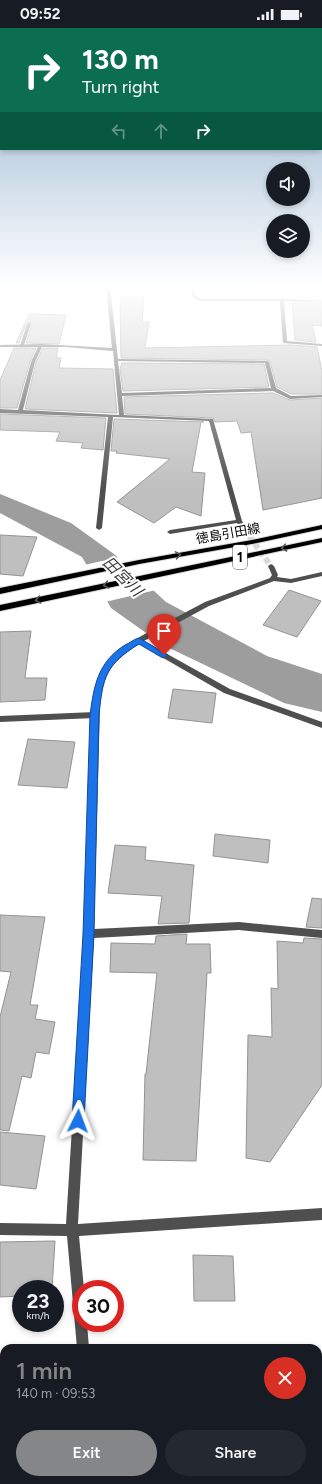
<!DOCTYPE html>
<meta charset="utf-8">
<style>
:root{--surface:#171b24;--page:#242831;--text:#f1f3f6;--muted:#9ea1a6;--accent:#858687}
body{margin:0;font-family:Figtree,"Noto Sans JP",sans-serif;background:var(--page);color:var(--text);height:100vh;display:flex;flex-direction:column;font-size:15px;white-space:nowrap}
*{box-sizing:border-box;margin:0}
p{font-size:13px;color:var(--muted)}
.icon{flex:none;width:22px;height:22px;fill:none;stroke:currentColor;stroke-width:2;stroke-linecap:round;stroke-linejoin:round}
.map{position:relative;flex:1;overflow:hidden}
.side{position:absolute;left:0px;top:1316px;width:322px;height:140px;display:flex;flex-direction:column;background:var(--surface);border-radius:12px 12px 0 0;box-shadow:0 2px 6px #0003}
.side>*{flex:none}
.guide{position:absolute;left:0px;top:0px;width:322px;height:122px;box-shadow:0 2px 6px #0003;background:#0b6e4f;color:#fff;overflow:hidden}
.fabs{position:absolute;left:266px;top:134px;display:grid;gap:8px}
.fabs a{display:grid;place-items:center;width:44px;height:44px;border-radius:50%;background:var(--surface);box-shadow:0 2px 6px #0003;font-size:20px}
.speed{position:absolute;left:12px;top:1252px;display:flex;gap:8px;font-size:20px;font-weight:700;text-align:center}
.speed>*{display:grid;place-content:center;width:52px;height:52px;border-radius:50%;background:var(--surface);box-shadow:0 2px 6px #0003;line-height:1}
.speed small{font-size:10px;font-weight:400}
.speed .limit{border:6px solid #d22;background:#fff;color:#111}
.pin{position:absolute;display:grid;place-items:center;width:34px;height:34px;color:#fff;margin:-41px -17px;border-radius:50% 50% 50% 0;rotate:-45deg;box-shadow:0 0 4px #0007}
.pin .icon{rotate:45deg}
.me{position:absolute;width:44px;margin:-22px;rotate:3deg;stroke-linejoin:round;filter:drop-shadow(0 0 3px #0008)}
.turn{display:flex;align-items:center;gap:14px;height:84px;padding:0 16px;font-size:18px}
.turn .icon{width:52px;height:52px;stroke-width:2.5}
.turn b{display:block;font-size:28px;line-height:34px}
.lanes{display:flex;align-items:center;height:38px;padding:0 16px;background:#0003;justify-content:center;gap:20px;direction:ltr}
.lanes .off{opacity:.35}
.round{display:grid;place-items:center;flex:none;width:42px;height:42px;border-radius:21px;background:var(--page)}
.overview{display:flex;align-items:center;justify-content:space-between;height:68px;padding:0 16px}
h1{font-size:24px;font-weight:600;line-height:30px;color:var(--accent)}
.action{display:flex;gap:8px;margin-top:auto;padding:8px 16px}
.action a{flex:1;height:46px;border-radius:24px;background:var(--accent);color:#fff;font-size:16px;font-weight:600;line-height:46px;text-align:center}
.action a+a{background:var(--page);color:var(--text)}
.status{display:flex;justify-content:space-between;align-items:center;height:28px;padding:0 20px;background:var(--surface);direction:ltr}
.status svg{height:11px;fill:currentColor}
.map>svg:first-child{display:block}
.water{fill:#9d9d9d}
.pier{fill:#fff}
.building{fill:#bfbfbf;stroke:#939393}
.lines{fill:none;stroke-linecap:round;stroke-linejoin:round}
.minor-tunnel{stroke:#d9d9d9;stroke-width:6;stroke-dasharray:6 3;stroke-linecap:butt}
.primary-casing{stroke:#dbdbdb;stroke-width:2}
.service{fill:#4f4f4f;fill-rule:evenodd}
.minor{fill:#4f4f4f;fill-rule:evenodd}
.primary{fill:#000;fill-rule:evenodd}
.oneway{stroke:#595959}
.route{fill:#1a73e8;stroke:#114b97}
.labels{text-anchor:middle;stroke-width:4;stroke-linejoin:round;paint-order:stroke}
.far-street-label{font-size:13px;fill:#000;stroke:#fff}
.shield{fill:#fff;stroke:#4c4c4c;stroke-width:1}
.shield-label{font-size:14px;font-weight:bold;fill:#000}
.water-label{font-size:16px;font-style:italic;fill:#3e3e3e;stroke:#fff}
</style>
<div class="status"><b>09:52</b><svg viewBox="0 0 49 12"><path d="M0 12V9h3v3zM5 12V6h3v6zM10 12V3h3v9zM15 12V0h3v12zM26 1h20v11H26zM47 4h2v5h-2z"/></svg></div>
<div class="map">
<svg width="322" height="1456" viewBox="0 0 322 1456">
<rect width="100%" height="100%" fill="#fff"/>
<path class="water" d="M0 466 71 495 114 526 166 574 267 628 322 646V684L284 675 163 617 111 580 82 529 0 485Z"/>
<path class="pier" d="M120 529 156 562 105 574 84 537Z"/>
<g class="building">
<path d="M120 269H144L142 294H149L145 320 291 317 317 319 322 343V366H291L277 359 270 334 267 332 121 330Z"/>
<path d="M312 272H322V298L312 297 316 314 295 312 292 275 311 276Z"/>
<path d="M29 286 66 287 59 316 26 315 32 296 30 294 26 296 19 315H16Z"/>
<path d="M14 320H36L30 334 17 380H0V352Z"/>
<path d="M43 320H58L56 330H61L59 340 113 341 117 385 25 381 36 334Z"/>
<path d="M122 335 264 336 269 359 123 363 120 341Z"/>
<path d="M273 365 290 372 322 370V470L263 482 251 404 241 405 237 393 215 394 213 390 125 386 124 369Z"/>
<path d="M0 386 106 390 103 422 81 420 83 415 56 413 60 404 0 402Z"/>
<path d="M114 391 204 394H201L192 444 205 445 201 488 176 479 154 495 117 474 170 431 116 425 117 423H111Z"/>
<path d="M0 507 37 509 23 548 0 546Z"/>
<path d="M289 562 321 573 297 609 263 597Z"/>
<path d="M31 603 25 650H47L45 672 0 674V604Z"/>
<path d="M173 661 216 665 212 695 168 690Z"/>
<path d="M28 711 75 714 67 760 18 757Z"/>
<path d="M215 806 270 812 268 835 213 828Z"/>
<path d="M115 817 146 819 145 832 194 837 189 895 158 896 162 868 108 865Z"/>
<path d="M312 870 322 871V900L306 899Z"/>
<path d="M0 887 45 889 30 977H38L35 991 55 994 49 1026 36 1024 31 1050 22 1048 9 1103 0 1102V989L11 944 0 943Z"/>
<path d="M187 906 186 916H210L211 945H207L196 1133 143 1132 145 1046H146L157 945 110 944 111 915 155 916 156 908Z"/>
<path d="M304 910 322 911V1057L270 1134 246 1130 248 1007 272 1009 271 960 278 961 277 913 303 915Z"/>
<path d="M0 1104 45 1108 36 1161 0 1157Z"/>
<path d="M55 1213 52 1261H21V1268L0 1269V1214Z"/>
<path d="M193 1227 233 1228 235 1273H194Z"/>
</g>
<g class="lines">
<path class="minor-tunnel" d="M244 501 271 538"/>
<g class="primary-casing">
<g id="primary">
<path d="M322 497V501L257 515 139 536 0 566V560L139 532 257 511Z"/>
<path d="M322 510V514L0 583V577Z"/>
</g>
</g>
<g class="service">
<path d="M29 295 31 296 24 317 20 318 27 296Z"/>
<path d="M95 684 99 687 95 690 0 694V688Z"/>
</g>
<g class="minor">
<path d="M106 258H110L118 331 267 333 269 334 276 360 291 368 322 367V369L290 371 273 363 122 368 124 387 213 391 242 493 247 501 246 502H242L237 495 170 506 167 504 170 502 236 492 209 393 113 389 102 500 99 502 96 500 108 389 0 385V381L18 382 31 334 38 319H0V317L41 316 112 320ZM42 319H66L113 323 119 387 23 382 35 334ZM118 333 265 335 271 360 122 365Z"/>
<path d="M189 258H193L196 267 200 271H282L311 272V274H310L284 273 287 313 322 316V318L283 315 280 273H199L192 268Z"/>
<path d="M271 536 274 538 278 547 277 549 291 551 322 544V548L291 555 274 553 209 578 144 613 230 661 322 694V700L224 665 139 616C111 634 104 645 100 677L94 901 239 894 322 902V910L239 902 94 910 78 1196 322 1180V1192L79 1208 84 1261H81V1295H87L89 1320H77L67 1208 0 1207V1195L66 1196 84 906 91 687 95 660 100 645 106 636 118 622 143 607 205 574 270 550 272 547 268 538Z"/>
<rect x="82" y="1452" width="14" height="4"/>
</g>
<use href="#primary" class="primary"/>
</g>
<defs><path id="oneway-chevron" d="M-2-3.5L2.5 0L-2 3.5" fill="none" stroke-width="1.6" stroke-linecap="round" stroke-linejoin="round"/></defs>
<g class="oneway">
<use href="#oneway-chevron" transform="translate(284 520) rotate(168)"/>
<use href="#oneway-chevron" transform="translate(178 527) rotate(-10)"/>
<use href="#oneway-chevron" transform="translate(106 557) rotate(168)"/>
<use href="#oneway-chevron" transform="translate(38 572) rotate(167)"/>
</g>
<linearGradient id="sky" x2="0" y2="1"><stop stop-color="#8aabca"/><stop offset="0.56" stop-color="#fff"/><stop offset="1" stop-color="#fff" stop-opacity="0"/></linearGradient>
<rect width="322" height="462" fill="url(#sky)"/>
<path class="route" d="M139 610 168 627 164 630 161 629 139 616C105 637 103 649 99 687L94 906 84 1093 82 1097 78 1099 73 1097 72 1093 83 906 90 687C94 657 98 634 125 617 130 615 134 611 139 610Z"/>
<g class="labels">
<g class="far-street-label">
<text transform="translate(228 505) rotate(-10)" y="5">徳島引田線</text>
</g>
<rect class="shield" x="233" y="517" width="14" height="24" rx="3"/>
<g class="shield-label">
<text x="240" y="534">1</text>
</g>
<g class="water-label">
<text transform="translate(123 548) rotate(45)" y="6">田宮川</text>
</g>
</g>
</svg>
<div class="fabs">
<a><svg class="icon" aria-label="sound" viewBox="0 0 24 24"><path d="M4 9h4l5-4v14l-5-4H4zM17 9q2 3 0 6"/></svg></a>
<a><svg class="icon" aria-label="layers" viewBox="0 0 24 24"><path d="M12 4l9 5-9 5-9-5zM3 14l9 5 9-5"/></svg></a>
</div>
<div class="speed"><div>23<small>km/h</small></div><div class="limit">30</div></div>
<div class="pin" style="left:164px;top:627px;background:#d93025"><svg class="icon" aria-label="arrive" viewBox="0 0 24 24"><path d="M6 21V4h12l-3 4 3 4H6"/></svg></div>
<svg class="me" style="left:78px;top:1093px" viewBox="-20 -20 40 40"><path d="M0-17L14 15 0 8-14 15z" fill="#1a73e8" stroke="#fff" stroke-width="4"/></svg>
<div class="guide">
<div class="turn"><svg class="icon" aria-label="right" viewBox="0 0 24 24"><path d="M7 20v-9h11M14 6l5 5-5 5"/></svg><div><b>130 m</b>Turn right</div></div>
<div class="lanes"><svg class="icon off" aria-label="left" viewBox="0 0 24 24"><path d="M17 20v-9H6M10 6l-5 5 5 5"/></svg><svg class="icon off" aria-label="ahead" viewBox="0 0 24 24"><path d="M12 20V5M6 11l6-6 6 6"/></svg><svg class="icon" aria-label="right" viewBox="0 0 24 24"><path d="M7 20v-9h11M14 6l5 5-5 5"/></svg></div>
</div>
<section class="side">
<div class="overview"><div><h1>1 min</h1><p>140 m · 09:53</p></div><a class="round" style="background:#d93025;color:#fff"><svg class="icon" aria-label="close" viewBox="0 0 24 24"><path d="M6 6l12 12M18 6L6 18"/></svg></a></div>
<div class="action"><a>Exit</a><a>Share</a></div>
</section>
</div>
